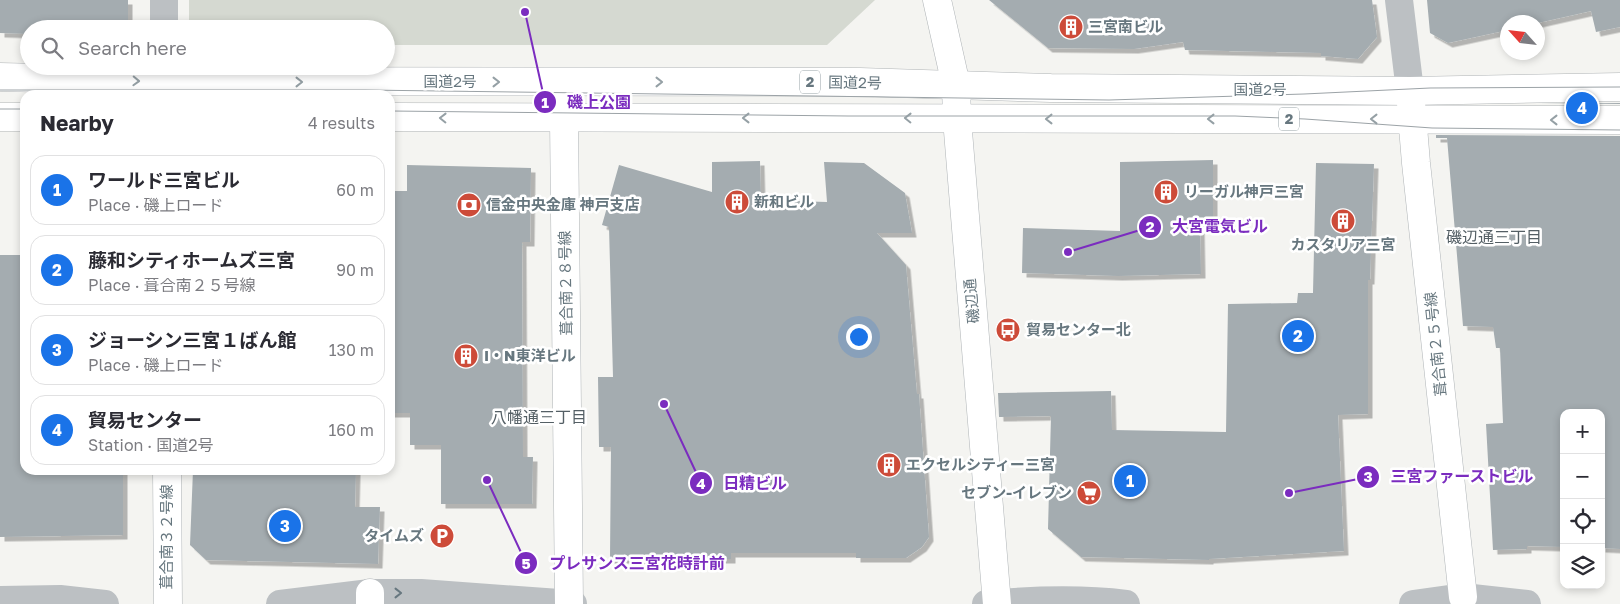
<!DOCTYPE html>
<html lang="en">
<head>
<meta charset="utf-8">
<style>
	body { margin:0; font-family:"Golos Text","Noto Sans JP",sans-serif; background:#f7f7f7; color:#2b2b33 }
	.controls { position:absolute; right:15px; bottom:15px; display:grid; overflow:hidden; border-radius:10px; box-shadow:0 2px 8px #0003 }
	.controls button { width:45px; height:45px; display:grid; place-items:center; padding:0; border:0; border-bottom:1px solid #e1e1e2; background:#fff; color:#2b2b33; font:25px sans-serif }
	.compass { position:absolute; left:1500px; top:15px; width:45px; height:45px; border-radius:50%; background:#fff; box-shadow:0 2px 8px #0003; rotate:297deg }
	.you { position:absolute; left:858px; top:336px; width:18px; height:18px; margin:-12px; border:4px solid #fff; border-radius:50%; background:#1a73e8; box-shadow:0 0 0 8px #1a73e833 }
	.badge { display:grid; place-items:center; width:32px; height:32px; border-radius:50%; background:#1a73e8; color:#fff; font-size:16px; font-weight:700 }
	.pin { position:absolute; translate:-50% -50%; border:2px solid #fff; box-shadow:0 1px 5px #0006 }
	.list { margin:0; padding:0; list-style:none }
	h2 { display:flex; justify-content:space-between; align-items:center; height:65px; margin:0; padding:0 20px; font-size:21px }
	h2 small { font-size:16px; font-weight:400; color:#7c7c81 }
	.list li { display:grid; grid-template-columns:32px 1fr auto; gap:15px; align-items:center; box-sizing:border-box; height:70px; margin:0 10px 10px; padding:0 10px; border:1px solid #e1e1e2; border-radius:15px }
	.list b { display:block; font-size:19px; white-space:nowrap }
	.list p { margin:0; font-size:16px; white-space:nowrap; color:#7c7c81 }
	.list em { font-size:16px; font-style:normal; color:#7c7c81 }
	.icon { flex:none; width:28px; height:28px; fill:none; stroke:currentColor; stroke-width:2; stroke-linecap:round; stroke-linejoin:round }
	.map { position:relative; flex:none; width:1620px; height:604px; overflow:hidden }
	.search { position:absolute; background:#fff; box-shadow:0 2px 8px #0003; left:20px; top:20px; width:375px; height:55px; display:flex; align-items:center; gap:12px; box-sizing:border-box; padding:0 18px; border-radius:28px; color:#7c7c81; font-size:19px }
	.panel { position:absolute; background:#fff; box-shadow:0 2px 8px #0003; left:20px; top:90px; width:375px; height:385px; border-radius:15px }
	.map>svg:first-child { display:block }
</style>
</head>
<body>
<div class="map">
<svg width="1620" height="604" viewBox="0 0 1620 604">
	<defs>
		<filter id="shadow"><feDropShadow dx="4.5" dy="4.5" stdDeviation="0" flood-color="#0004"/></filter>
	</defs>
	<rect width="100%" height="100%" fill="#f4f4f1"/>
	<path fill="#d5d9d1" d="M189 0H875L827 45H386V29H194L189 25Z"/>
	<path fill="#a4acb0" filter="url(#shadow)" d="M0 0H128V29H29V34L0 33Z
		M989 0H1372L1377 37 1358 59 1321 56V53L1185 50 1183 42 1134 49 1048 48Z
		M1427 0H1620V27L1596 32 1591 11 1538 23 1508 22V30L1448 43 1430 33Z
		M1620 103V104H1539Z
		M1436 135 1620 136V549L1601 548V413H1564V547L1527 546V549L1493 550 1486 424 1503 423 1500 348H1496L1493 327 1463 326 1447 138H1436Z
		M1213 160V221H1200L1201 274 1118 276 1022 273 1023 228 1120 231V162Z
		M760 161 761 200 827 202 824 162 864 163 905 193 912 233H877L906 265 917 394H919L929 537 922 547 906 558H856V553H731V559H610L611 447H599L598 377H613L609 227 602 225 619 165 712 192V162Z
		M1316 163 1374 164 1370 280H1368V414L1338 415 1344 551 1209 559V560L1081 557 1048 529 1051 416 999 417 998 393 1111 391 1112 430 1226 432 1228 304 1297 303 1298 293H1313Z
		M407 165 531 168 530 242H522L523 457H533L532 504H441V445H410V413H390V191H407Z
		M0 255H25V470H123V535L0 537Z
		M193 470H356L355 507H380L378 564 206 560 190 545Z"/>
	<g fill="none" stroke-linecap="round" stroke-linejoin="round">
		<defs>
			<path id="secondary" d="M937 0 956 85 957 119 997 604
				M561 83 564 119 569 603
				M1410 91 1416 163 1463 597
				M167 470 168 604
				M370 593V604"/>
			<path id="highway" d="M0 77 165 81 860 82 1051 88 1410 91 1620 87
				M0 117H25
				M390 117 1620 120"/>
		</defs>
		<use href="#secondary" stroke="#afb4b7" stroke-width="29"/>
		<use href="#highway" stroke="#b0b4b6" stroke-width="29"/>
		<path stroke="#bcc0c3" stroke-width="28" d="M164 0V29
			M1399 0 1410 91
			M0 600 60 599 105 604
			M280 604 370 593H421L573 604
			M986 604C1032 600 1080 598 1126 604
			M1413 604 1463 597 1527 604"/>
		<use href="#secondary" stroke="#fff" stroke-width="28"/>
		<use href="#highway" stroke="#fff" stroke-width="28"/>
		<path stroke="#9ca3a7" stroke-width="1" d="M0 90H365L1109 100 1304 94 1430 88 1620 87
			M0 109H25
			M390 111 848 116H1235L1305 119 1432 128 1620 130"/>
	</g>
	<defs><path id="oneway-chevron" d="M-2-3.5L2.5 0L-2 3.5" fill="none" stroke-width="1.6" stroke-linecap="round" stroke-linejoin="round" transform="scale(1.25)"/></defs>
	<g stroke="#95a0a5">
		<use href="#oneway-chevron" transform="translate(136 81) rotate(2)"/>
		<use href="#oneway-chevron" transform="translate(299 82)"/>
		<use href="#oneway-chevron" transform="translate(496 82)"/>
		<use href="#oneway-chevron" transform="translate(659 82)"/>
		<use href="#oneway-chevron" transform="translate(443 118) rotate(-179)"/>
		<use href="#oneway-chevron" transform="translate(746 118) rotate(180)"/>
		<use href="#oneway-chevron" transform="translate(908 118) rotate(-179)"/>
		<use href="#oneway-chevron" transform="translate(1049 119) rotate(-180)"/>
		<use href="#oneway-chevron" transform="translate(1211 119) rotate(-180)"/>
		<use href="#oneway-chevron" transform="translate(1374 119) rotate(-180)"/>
		<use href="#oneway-chevron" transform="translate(1554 120) rotate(-180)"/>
	</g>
	<use stroke="#67777f" href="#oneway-chevron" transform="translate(398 593)"/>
	<defs>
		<symbol id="building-disc" viewBox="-11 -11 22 22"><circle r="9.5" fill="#cd4b39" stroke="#fff"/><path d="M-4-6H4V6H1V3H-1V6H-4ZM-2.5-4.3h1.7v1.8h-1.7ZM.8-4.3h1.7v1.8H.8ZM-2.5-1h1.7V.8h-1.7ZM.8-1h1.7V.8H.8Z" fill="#fff"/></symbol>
		<symbol id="bank-disc" viewBox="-11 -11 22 22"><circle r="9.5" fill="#cd4b39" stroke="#fff"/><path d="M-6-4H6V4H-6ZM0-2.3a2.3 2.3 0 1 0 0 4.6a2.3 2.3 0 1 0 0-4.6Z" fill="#fff"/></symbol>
		<symbol id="bus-disc" viewBox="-11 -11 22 22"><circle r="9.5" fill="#cd4b39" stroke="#fff"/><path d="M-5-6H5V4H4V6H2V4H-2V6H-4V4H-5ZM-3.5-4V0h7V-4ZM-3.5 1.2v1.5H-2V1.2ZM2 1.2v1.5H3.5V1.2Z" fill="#fff"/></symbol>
		<symbol id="supermarket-disc" viewBox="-11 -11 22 22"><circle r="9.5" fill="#cd4b39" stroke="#fff"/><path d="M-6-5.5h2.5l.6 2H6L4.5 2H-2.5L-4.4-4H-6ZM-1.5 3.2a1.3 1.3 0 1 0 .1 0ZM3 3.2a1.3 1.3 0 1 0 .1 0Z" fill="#fff"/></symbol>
		<symbol id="parking-disc" viewBox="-11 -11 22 22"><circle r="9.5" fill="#cd4b39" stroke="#fff"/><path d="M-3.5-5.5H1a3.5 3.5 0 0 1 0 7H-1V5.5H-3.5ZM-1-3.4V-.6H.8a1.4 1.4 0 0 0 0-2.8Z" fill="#fff"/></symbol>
	</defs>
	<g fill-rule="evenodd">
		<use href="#building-disc" x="1057" y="13" width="28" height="28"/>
		<use href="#building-disc" x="1152" y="178" width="28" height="28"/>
		<use href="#building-disc" x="723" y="188" width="28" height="28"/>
		<use href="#bank-disc" x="455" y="191" width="28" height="28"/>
		<use href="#building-disc" x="1329" y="207" width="28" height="28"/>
		<use href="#bus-disc" x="994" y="316" width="28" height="28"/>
		<use href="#building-disc" x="452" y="342" width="28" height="28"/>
		<use href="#building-disc" x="875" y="451" width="28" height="28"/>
		<use href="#supermarket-disc" x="1075" y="479" width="28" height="28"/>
		<use href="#parking-disc" x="428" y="522" width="28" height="28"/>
	</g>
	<g text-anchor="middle" stroke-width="5" stroke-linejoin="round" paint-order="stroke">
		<g fill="#fff" stroke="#95a0a5" stroke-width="1">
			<rect x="800" y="70.5" width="20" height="23" rx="4"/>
			<rect x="1279" y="107.5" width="20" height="23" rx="4"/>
		</g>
		<g font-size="14" font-weight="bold" fill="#67777f">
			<text x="810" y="87">2</text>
			<text x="1289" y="124">2</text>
		</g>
		<g font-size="15" font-weight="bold" fill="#67777f" stroke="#fff" text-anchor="start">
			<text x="1088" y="32">三宮南ビル</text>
			<text x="1184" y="197">リーガル神戸三宮</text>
			<text x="754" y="207">新和ビル</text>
			<text x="486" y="210">信金中央金庫 神戸支店</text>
			<text x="1343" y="250" text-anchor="middle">カスタリア三宮</text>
			<text x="1026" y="335">貿易センター北</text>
			<text x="484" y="361">I・N東洋ビル</text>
			<text x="906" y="470">エクセルシティー三宮</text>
			<text x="1072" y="498" text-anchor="end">セブン-イレブン</text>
			<text x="424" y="541" text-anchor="end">タイムズ</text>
		</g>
		<g font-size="15" fill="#67777f" stroke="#fff">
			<text x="450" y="87">国道2号</text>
			<text transform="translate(855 83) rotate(1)" y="5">国道2号</text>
			<text x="1260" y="95">国道2号</text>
			<text transform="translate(566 283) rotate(-91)" y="5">葺合南２８号線</text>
			<text transform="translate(972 301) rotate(-95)" y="5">磯辺通</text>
			<text transform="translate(1436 344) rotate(-96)" y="5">葺合南２５号線</text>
			<text transform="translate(167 537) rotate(-90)" y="5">葺合南３２号線</text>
		</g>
		<g font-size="16" fill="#545f65" stroke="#fff">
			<text x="1494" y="243">磯辺通三丁目</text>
			<text x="539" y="423">八幡通三丁目</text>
		</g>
	</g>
	<path fill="none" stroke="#7b2cbf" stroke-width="2" d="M525 12L545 102M1068 252L1150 227M1289 493L1368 477M664 404L701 483M487 480L526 563"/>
	<g fill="#7b2cbf" stroke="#fff" stroke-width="2">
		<circle cx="525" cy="12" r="5"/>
		<circle cx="1068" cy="252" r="5"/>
		<circle cx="1289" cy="493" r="5"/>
		<circle cx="664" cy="404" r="5"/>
		<circle cx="487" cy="480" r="5"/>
		<circle cx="545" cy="102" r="12"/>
		<circle cx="1150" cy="227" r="12"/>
		<circle cx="1368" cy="477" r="12"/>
		<circle cx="701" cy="483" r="12"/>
		<circle cx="526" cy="563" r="12"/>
	</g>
	<g font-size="15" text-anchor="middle" font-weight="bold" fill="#fff">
		<text x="545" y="108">1</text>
		<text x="1150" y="232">2</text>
		<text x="1368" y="482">3</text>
		<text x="701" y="489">4</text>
		<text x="526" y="569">5</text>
	</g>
	<g font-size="16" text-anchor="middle" font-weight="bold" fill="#7b2cbf" stroke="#fff" stroke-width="5" stroke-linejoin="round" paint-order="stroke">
		<text x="599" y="108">磯上公園</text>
		<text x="1220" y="232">大宮電気ビル</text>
		<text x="1462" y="482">三宮ファーストビル</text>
		<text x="755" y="489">日精ビル</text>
		<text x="637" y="569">プレサンス三宮花時計前</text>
	</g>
</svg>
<div class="controls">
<button>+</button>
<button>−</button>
<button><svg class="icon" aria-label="locate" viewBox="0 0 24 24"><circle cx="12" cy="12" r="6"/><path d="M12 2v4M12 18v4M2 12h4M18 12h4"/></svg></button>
<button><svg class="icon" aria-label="layers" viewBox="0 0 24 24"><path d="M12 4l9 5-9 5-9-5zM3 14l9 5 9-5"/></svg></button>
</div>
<svg class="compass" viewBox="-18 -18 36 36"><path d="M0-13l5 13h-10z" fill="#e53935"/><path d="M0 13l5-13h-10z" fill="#7c7c81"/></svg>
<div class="you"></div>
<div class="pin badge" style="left:1130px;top:481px">1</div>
<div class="pin badge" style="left:1298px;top:336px">2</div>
<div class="pin badge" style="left:285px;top:526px">3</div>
<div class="pin badge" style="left:1582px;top:108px">4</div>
<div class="search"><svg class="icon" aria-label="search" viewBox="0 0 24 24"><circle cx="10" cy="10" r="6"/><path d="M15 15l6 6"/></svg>Search here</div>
<section class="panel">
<h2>Nearby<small>4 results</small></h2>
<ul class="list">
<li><span class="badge">1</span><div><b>ワールド三宮ビル</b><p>Place · 磯上ロード</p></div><em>60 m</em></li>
<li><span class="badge">2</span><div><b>藤和シティホームズ三宮</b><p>Place · 葺合南２５号線</p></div><em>90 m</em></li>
<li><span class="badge">3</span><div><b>ジョーシン三宮１ばん館</b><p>Place · 磯上ロード</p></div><em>130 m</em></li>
<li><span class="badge">4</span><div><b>貿易センター</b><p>Station · 国道2号</p></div><em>160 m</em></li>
</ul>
</section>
</div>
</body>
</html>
